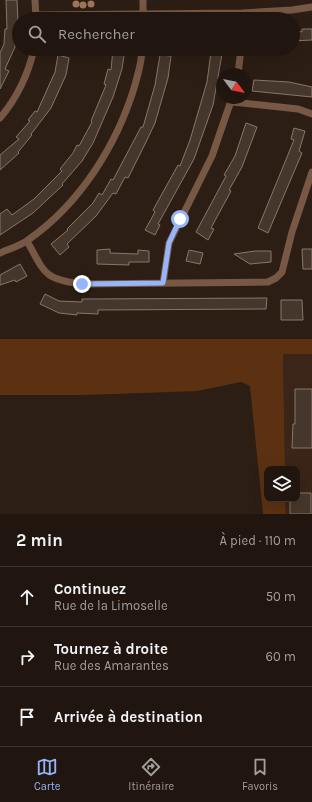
<!DOCTYPE html>
<html lang="fr">
<head>
<meta charset="utf-8">
<style>
	body { margin:0; font-family:Karla,sans-serif; background:#291f18; color:#f1f3f6 }
	.controls { position:absolute; right:12px; bottom:12px; display:grid; overflow:hidden; border-radius:8px; box-shadow:0 4px 16px #0002 }
	.controls button { width:36px; height:36px; display:grid; place-items:center; padding:0; border:0; border-bottom:1px solid #3e352f; background:#21160f; color:#f1f3f6; font:20px sans-serif }
	.compass { position:absolute; left:216px; top:68px; width:36px; height:36px; border-radius:50%; background:#21160f; box-shadow:0 4px 16px #0002; rotate:122deg }
	.stop { position:absolute; width:12px; height:12px; margin:-9px; border:3px solid #95b6fd; border-radius:50%; background:#fff }
	.stop.end { background:#95b6fd; border-color:#fff; box-shadow:0 1px 4px #0008 }
	.list { margin:0; padding:0; list-style:none }
	h2 { display:flex; justify-content:space-between; align-items:center; height:52px; margin:0; padding:0 16px; font-size:17px }
	h2 small { font-size:13px; font-weight:400; color:#a29f9e }
	.list li { display:grid; grid-template-columns:26px 1fr auto; gap:12px; align-items:center; box-sizing:border-box; height:60px; padding:0 16px; border-top:1px solid #3e352f }
	.list b { display:block; font-size:15px; white-space:nowrap }
	.list p { margin:0; font-size:13px; white-space:nowrap; color:#a29f9e }
	.list em { font-size:13px; font-style:normal; color:#a29f9e }
	.icon { flex:none; width:22px; height:22px; fill:none; stroke:currentColor; stroke-width:2; stroke-linecap:round; stroke-linejoin:round }
	.map { position:relative; flex:none; width:312px; height:514px; overflow:hidden }
	.search { position:absolute; background:#21160f; box-shadow:0 4px 16px #0002; left:12px; right:12px; top:12px; height:44px; display:flex; align-items:center; gap:10px; box-sizing:border-box; padding:0 14px; border-radius:22px; color:#a29f9e; font-size:15px }
	.sheet { height:232px; background:#21160f }
	nav { display:flex; justify-content:space-around; align-items:center; box-sizing:border-box; height:56px; border-top:1px solid #3e352f; background:#21160f; font-size:11px; color:#a29f9e }
	nav a { display:grid; justify-items:center; gap:2px }
	nav .on { color:#95b6fd }
	.map>svg:first-child { display:block }
</style>
</head>
<body>
<div class="map">
<svg width="312" height="514" viewBox="0 0 312 514">
	<rect width="100%" height="100%" fill="#2c1e14"/>
	<path fill="#3a2518" d="M283 354H312V514H286L285 499H297V469H285Z"/>
	<path fill="#5b3112" d="M0 339H312V354H283L285 469H267V499H285L286 514H263L250 386 241 382 197 391 85 395H0Z"/>
	<path fill="#46372c" stroke="#88766a" d="M6 0H17L18 22 15 47 5 69 9 71 0 89V53L4 44 5 29H7Z
		M302 29H312V40L293 41V30L302 32Z
		M113 49H125L122 69 113 97 93 143 82 161 62 184 63 185 33 213 0 235V214L7 209 12 215 34 199 62 171 60 169 73 153 77 145 79 146 92 122 91 121 106 85 104 84 108 69 111 70Z
		M211 52 222 54 213 105 194 159 158 224 160 225 155 235 145 230 155 212 153 210 178 165 180 166 190 140 207 82Z
		M58 55 69 58 66 75 51 108 31 134 32 135 18 152 19 153 0 170V155L19 139 16 137 30 121 28 120 35 111 37 112 55 72Z
		M160 55 171 56 168 78 155 123 146 142 128 178 125 177 116 194 113 193 96 216 67 244 69 247 60 255 51 244 68 230 67 229 93 203 99 193 102 195 111 179 113 180 141 127H143L155 85Z
		M254 80 289 82 312 87V97L252 91Z
		M246 123 257 127 242 167 229 190 231 191 211 228 214 229 208 240 196 232 226 176 224 175 235 156Z
		M294 128 305 131 299 151 302 153 268 233 258 228 294 140 291 139Z
		M110 249V253L138 254V250L149 251V262H129V265L97 264V250Z
		M302 249H312V269H303Z
		M189 250 203 253 200 264 186 261Z
		M255 251H271V262L250 264 234 254Z
		M20 264 27 276 16 282 15 280 0 285V275Z
		M45 294 59 301 82 302V299L267 298 266 309 98 310V314L77 313V315L59 313 40 304Z
		M281 300H302L303 320H281Z
		M295 389H312V448H292L293 424H295Z
		M297 493H311V514H290V499H297Z"/>
	<g fill="none" stroke-linecap="round" stroke-linejoin="round">
		<path stroke="#775844" stroke-width="7" d="M35 0 36 19
			M143 0V19
			M36 15 242 13 292 10 312 7
			M238 74 241 49
			M232 102 298 109 312 114
			M0 118C17 98 28 75 34 49
			M27 241C45 273 43 279 82 284L268 282 276 278 282 272 292 232 312 172
			M0 253C9 249 20 246 28 240 80 204 117 145 135 85 138 73 142 62 142 49
			M163 283 169 243 212 156 232 98"/>
	</g>
	<g fill="#9d765c">
		<circle cx="76" cy="4" r="3.5"/>
		<circle cx="91" cy="4" r="3.5"/>
		<circle cx="83" cy="5" r="3.5"/>
	</g>
	<g fill="none" stroke-linecap="round" stroke-linejoin="round">
		<path stroke="#95b6fd" stroke-width="5" d="M82 284 163 283 169 243 180 219"/>
	</g>
</svg>
<div class="controls">
<button><svg class="icon" aria-label="layers" viewBox="0 0 24 24"><path d="M12 4l9 5-9 5-9-5zM3 14l9 5 9-5"/></svg></button>
</div>
<svg class="compass" viewBox="-18 -18 36 36"><path d="M0-13l5 13h-10z" fill="#e53935"/><path d="M0 13l5-13h-10z" fill="#a29f9e"/></svg>
<div class="stop" style="left:180px;top:219px"></div>
<div class="stop end" style="left:82px;top:284px"></div>
<div class="search"><svg class="icon" aria-label="search" viewBox="0 0 24 24"><circle cx="10" cy="10" r="6"/><path d="M15 15l6 6"/></svg>Rechercher</div>
</div>
<section class="sheet">
<h2>2 min<small>À pied · 110 m</small></h2>
<ul class="list">
<li><svg class="icon" aria-label="ahead" viewBox="0 0 24 24"><path d="M12 20V5M6 11l6-6 6 6"/></svg><div><b>Continuez</b><p>Rue de la Limoselle</p></div><em>50 m</em></li>
<li><svg class="icon" aria-label="right" viewBox="0 0 24 24"><path d="M7 20v-9h11M14 6l5 5-5 5"/></svg><div><b>Tournez à droite</b><p>Rue des Amarantes</p></div><em>60 m</em></li>
<li><svg class="icon" aria-label="arrive" viewBox="0 0 24 24"><path d="M6 21V4h12l-3 4 3 4H6"/></svg><div><b>Arrivée à destination</b></div></li>
</ul>
</section>
<nav>
<a class="on"><svg class="icon" aria-label="map" viewBox="0 0 24 24"><path d="M3 6l6-2 6 2 6-2v14l-6 2-6-2-6 2zM9 4v14M15 6v14"/></svg>Carte</a>
<a><svg class="icon" aria-label="directions" viewBox="0 0 24 24"><path d="M12 3l9 9-9 9-9-9zM9 14v-3h6M13 9l2 2-2 2"/></svg>Itinéraire</a>
<a><svg class="icon" aria-label="saved" viewBox="0 0 24 24"><path d="M7 4h10v16l-5-4-5 4z"/></svg>Favoris</a>
</nav>
</body>
</html>
